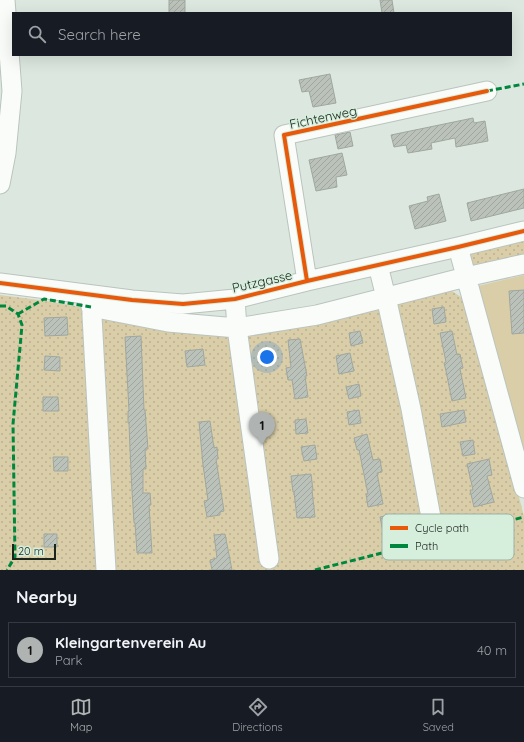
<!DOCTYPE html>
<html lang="en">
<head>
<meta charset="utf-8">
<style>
	body { margin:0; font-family:Quicksand,sans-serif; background:#242831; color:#f1f3f6 }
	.scale { position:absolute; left:12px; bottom:10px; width:44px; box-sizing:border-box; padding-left:4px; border:2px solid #1b231d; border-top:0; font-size:11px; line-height:14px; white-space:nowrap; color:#1b231d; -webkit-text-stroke:3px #d6eedc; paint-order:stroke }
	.you { position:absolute; left:267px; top:357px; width:14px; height:14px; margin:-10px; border:3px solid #fff; border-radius:50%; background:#1a73e8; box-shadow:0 0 0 6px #1a73e833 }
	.badge { display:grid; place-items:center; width:26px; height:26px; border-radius:50%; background:#afb4b3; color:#111; font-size:13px; font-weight:700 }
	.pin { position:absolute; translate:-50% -33px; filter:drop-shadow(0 1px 2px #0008) }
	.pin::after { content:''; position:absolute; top:21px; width:14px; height:12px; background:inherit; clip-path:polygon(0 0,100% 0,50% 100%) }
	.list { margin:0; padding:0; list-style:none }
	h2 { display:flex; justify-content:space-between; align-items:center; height:52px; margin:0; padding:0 16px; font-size:17px }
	h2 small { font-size:13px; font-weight:400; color:#9ea1a6 }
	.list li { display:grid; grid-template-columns:26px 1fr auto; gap:12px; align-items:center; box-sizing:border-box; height:56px; margin:0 8px 8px; padding:0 8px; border:1px solid #363941; border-radius:0px }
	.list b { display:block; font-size:15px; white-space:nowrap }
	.list p { margin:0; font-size:13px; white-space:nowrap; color:#9ea1a6 }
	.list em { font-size:13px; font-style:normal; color:#9ea1a6 }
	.icon { flex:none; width:22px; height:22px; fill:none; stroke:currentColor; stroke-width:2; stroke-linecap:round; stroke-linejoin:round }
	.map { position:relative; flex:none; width:524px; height:570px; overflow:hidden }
	.search { position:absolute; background:#171b24; box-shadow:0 4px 16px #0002; left:12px; right:12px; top:12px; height:44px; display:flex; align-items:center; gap:10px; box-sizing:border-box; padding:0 14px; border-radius:0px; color:#9ea1a6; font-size:15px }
	.sheet { height:116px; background:#171b24 }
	nav { display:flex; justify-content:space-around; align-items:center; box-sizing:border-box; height:56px; border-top:1px solid #363941; background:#171b24; font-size:11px; color:#9ea1a6 }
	nav a { display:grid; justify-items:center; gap:2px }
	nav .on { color:#afb4b3 }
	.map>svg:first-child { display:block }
</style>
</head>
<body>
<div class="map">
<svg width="524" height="570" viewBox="0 0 524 570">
	<defs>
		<pattern id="grass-dots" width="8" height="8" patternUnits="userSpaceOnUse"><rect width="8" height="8" fill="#dacea9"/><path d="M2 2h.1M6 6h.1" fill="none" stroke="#bab191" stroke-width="1.8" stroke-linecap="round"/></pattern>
		<pattern id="building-hatch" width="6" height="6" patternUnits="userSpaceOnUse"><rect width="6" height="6" fill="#bbc2b9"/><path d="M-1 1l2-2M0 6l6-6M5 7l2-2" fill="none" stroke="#a0a69f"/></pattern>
	</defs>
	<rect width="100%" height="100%" fill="#dce8df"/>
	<path fill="url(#grass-dots)" d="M524 237V257L472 269 468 251Z
		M452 291 467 301 524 516V570H0V295L47 301 234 335 316 323Z"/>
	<path fill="#dacea9" d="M524 275V464L478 286Z"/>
	<path fill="url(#building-hatch)" stroke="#a0a79e" d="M169 0H185V13H169Z
		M380 0H392L394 13H382Z
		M330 74 336 103 313 107 309 91 302 92 299 80Z
		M473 118 474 123 485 121 488 141 456 147 455 138 431 143 432 149 408 153 406 145 394 147 391 135Z
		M350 132 353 146 338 149 335 135Z
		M342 153 347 175 336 177 337 187 316 191 309 160Z
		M524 189V208L471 221 467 203Z
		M439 194 446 221 415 229 409 206 428 201 427 197Z
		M524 290V333L512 334 509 291Z
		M444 307 446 322 434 324 432 309Z
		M67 317 68 335 45 336 44 318Z
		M360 331 363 343 351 346 349 333Z
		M452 331 457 355 460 354 463 368 460 369 466 398 452 401 446 371 444 363 446 362 440 333Z
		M141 336 144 410H145L148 449H145L146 469H143V493H150L151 505H149L152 553H137L135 523H134L132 491 130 449 129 423H128V411H129L125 337Z
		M300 339 307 376H305L308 397 295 399 292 380H288L286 368 291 367 288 340Z
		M203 349 205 365 187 367 185 351Z
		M350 353 354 371 339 374 336 356Z
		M45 356 60 357V371L44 370Z
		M359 384 361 396 349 399 346 387Z
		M43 397H58L59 411H43Z
		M359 410 361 423 349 425 347 412Z
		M464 410 466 422 442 427 440 414Z
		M306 419 308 433 296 434 295 420Z
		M210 421 214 448 217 447 218 459H216L224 511 220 512V515L207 517 204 501 208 500 203 465 199 422Z
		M367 434 373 460 380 459 382 472 377 473 383 504 368 507 366 494H368L359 450H357L354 438Z
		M473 440 475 454 463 456 460 442Z
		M315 445 317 459 304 461 301 447Z
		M53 457H68V471H54Z
		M489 459 492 475 487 476 494 502 474 507 470 490H473L467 464Z
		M311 474 313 490H312L315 517 297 518 294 492H293L291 476Z
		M396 514 399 528 383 532 380 517Z
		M44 534H57V547H44Z
		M225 534 232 570H212L210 560 217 558 214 535Z"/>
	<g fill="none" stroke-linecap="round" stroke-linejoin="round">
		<defs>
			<path id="minor" d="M0 184 6 153 12 91 5 0
				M458 247 524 488
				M378 265 388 306 411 409 432 523
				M307 281 284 135 487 91
				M0 283 132 300 183 304 235 299 307 281 458 247 524 231
				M92 296V316L106 570
				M235 299 237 328 269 559
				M91 307 168 322 237 328 317 315 466 277 524 264"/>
		</defs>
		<use href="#minor" stroke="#bac4bd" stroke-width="21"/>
		<use href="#minor" stroke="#fafcfa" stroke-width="19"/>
		<path stroke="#00873e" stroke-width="3" stroke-dasharray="6 3" stroke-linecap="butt" d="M487 91 524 84
			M0 306H6L18 314 22 325 13 424 15 557 7 570
			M18 314 44 299 91 307
			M315 570 524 517"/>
		<defs>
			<path id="cycleway" d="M307 281 284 135 487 91
				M0 283 132 300 183 304 235 299 307 281 458 247 524 231"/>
		</defs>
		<use href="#cycleway" stroke="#d6eedc" stroke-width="6"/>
		<use href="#cycleway" stroke="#e8590c" stroke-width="4"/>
	</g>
	<g text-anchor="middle" stroke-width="3" stroke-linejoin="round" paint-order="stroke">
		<g font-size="13" fill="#1b231d" stroke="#d6eedc">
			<text transform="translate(323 117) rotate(-12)" y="5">Fichtenweg</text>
			<text transform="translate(262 281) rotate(-13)" y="5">Putzgasse</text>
		</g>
	</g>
	<rect x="382" y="514" width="132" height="46" rx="6" fill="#d6eedc" stroke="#9eb1a3" stroke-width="1"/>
	<rect x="390" y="526" width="18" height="4" fill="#e8590c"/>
	<rect x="390" y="544" width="18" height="4" fill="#00873e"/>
	<g font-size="11" fill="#1b231d">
		<text x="415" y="532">Cycle path</text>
		<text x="415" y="550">Path</text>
	</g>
</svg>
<div class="scale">20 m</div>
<div class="you"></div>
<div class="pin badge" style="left:262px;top:445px">1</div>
<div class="search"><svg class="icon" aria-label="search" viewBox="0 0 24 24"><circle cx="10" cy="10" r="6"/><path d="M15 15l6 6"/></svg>Search here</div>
</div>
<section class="sheet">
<h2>Nearby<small></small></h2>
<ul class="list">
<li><span class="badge">1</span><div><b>Kleingartenverein Au</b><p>Park</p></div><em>40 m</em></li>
</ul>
</section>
<nav>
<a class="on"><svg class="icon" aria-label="map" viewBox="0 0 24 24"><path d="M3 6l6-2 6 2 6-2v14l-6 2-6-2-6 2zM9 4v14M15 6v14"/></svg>Map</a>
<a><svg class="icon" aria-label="directions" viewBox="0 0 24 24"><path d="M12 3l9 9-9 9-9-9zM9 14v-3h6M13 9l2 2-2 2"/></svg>Directions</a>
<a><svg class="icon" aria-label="saved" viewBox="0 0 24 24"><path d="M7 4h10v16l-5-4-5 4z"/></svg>Saved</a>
</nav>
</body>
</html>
